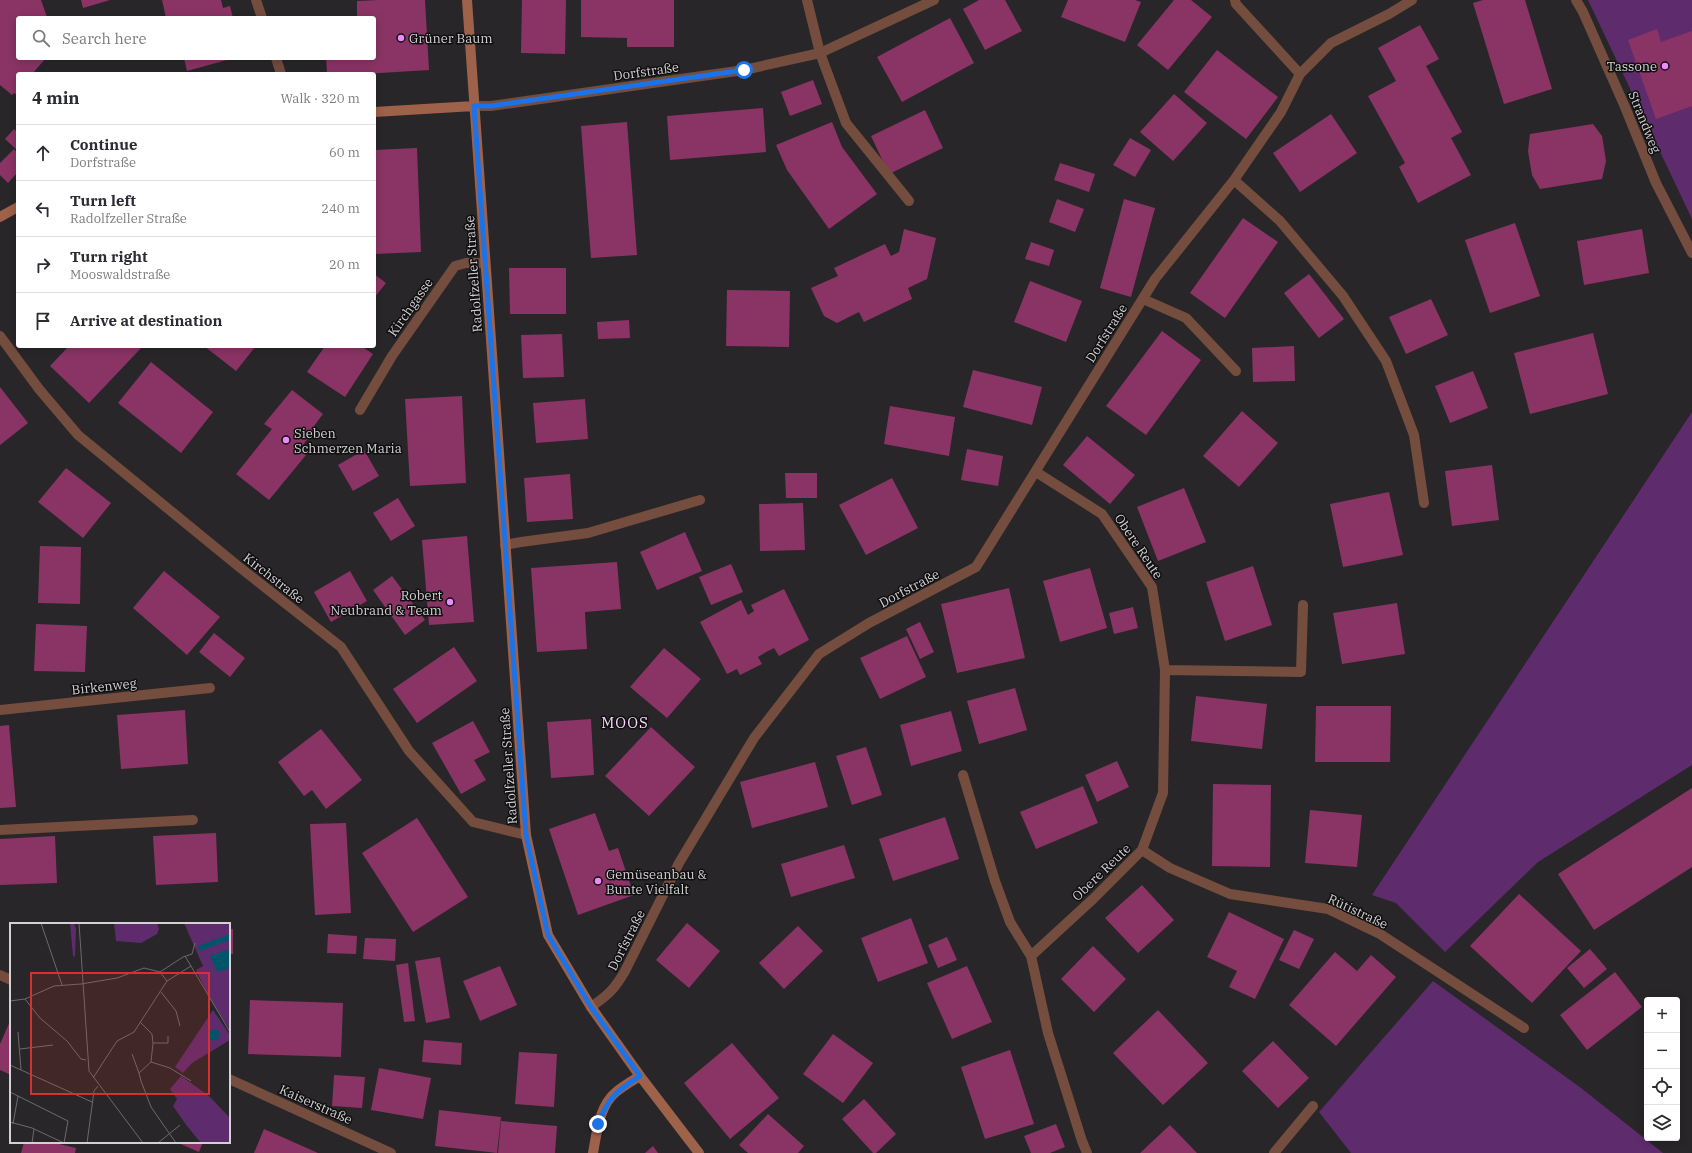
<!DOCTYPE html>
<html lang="en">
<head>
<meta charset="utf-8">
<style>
	body { margin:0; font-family:"IBM Plex Serif",serif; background:#f2f2f3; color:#2b2b33 }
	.controls { position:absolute; right:12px; bottom:12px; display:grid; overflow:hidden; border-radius:4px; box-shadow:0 2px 10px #0003 }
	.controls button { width:36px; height:36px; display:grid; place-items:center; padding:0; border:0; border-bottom:1px solid #e1e1e2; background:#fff; color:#2b2b33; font:20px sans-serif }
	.stop { position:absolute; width:12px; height:12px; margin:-9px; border:3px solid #1a73e8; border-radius:50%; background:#fff }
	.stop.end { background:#1a73e8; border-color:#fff; box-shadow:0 1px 4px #0008 }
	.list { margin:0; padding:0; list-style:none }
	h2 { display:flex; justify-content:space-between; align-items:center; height:52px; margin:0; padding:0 16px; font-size:17px }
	h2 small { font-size:13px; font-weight:400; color:#7c7c81 }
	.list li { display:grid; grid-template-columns:26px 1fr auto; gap:12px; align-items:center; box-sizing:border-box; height:56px; padding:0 16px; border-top:1px solid #e1e1e2 }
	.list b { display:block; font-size:15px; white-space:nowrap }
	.list p { margin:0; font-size:13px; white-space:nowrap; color:#7c7c81 }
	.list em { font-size:13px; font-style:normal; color:#7c7c81 }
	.icon { flex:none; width:22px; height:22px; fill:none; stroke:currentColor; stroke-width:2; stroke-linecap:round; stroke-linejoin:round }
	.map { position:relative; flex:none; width:1692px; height:1153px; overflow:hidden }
	.search { position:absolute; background:#fff; box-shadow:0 2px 10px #0003; left:16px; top:16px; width:360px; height:44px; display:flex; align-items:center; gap:10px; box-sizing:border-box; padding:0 14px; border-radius:4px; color:#7c7c81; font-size:15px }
	.panel { position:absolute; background:#fff; box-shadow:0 2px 10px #0003; left:16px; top:72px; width:360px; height:276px; border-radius:4px }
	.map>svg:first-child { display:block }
</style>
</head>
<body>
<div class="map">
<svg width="1692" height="1153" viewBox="0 0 1692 1153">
	<rect width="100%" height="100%" fill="#282628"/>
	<path fill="#5e2c6d" d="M1588 0H1692V219Z
		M1692 412V765L1538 862 1445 952 1396 903 1372 895Z
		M1433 981 1581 1088 1663 1153H1351L1319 1112Z"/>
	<path fill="#8a3465" d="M0 0H41L47 17 18 18V58H46L32 74H18V96L14 93 12 95 0 85Z
		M81 0H110L83 8Z
		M162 0H221L223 8 230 6 233 18H166Z
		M379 0H425L429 70 364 74H327L326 58H374V18H357V1Z
		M522 0H566L565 54 521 53Z
		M581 0H674V47H627V38L581 37Z
		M979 0H1005L1022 31 985 50 963 9Z
		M1068 0H1135L1141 2 1125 42 1061 17Z
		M1174 0H1191L1212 17 1168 70 1137 45Z
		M1483 0H1525L1552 89 1504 104 1473 3Z
		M950 18 974 63 902 102 877 57Z
		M1420 25 1439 59 1426 66 1462 132 1451 138 1471 175 1418 203 1399 167 1405 163 1368 96 1396 81 1378 48Z
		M1657 29 1661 42 1692 31V106L1656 119 1628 40Z
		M1217 50 1278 97 1246 139 1184 92Z
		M184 58H234L187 71Z
		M813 80 822 104 790 116 781 92Z
		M1174 94 1207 123 1173 161 1140 132Z
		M763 108 766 152 670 160 667 116Z
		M925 110 943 148 889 174 871 136Z
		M1331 114 1357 153 1300 192 1273 153Z
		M627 122 637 255 591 258 581 126Z
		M832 122 842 147 877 194 829 229 787 170 776 145Z
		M1593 124 1602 136 1606 161 1602 179 1540 189 1532 175 1528 151 1530 134Z
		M14 129 18 133V151L5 139Z
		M1130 138 1151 150 1135 177 1113 165Z
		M417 148 421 252 374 254V150Z
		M14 149 18 154V172L8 183 0 175V163Z
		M1060 163 1095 174 1089 192 1054 180Z
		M1057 199 1084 209 1075 232 1049 222Z
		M1124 199 1155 208 1131 297 1100 288Z
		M1243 218 1278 242 1225 318 1190 293Z
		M1515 223 1540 296 1490 313 1465 240Z
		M904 229 936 238 927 279 908 288 912 299 864 322 859 312 837 323 824 316 811 288 838 276 834 268 885 244 891 256 899 252Z
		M1642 229 1649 273 1584 285 1577 241Z
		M1031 242 1054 250 1049 266 1025 259Z
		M509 268H566V314H510Z
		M374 274 386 283 374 298Z
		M1309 274 1344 319 1319 338 1284 293Z
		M1030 281 1082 301 1066 342 1014 322Z
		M727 290 790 291 789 347 726 346Z
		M1431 299 1448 335 1406 354 1389 317Z
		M629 320 630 338 598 339 597 322Z
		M1162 331 1201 360 1146 435 1106 406Z
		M1593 333 1608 394 1530 414 1514 353Z
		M562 334 564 377 523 378 521 335Z
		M69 346H143L89 403 50 366Z
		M204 346H256L236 371Z
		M325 346H361L373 354 345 397 307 372Z
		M1294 346 1295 381 1253 382 1252 348Z
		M151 362 213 412 181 453 118 403Z
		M973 370 1042 387 1032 425 963 407Z
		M1473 371 1488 408 1450 423 1435 386Z
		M0 387 28 423 0 445Z
		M292 390 323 414 314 426 316 428 299 450 306 455 269 500 236 474 272 429 264 424Z
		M462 396 466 483 410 486 405 399Z
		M585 399 588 439 536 443 533 403Z
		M890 406 955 417 949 456 884 444Z
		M1242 411 1278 443 1239 487 1203 456Z
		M1087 436 1135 475 1110 504 1063 465Z
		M967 449 1003 456 998 486 961 480Z
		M364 450 379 476 353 491 338 465Z
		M1492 465 1499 520 1452 526 1445 471Z
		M66 468 111 503 83 538 38 502Z
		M785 473H817V498H786Z
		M570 474 573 519 527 522 524 478Z
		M892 478 918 528 866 555 839 505Z
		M1184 488 1206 542 1158 561 1137 507Z
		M1389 492 1403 555 1343 567 1330 504Z
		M398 498 415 526 391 541 373 513Z
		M803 503 805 550 760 551 759 504Z
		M685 532 702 571 657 590 640 552Z
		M467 536 474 622 429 625 422 540Z
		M40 546 81 547 80 604 38 603Z
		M617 562 621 609 585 612 587 649 537 652 531 568Z
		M731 564 743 592 711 605 699 577Z
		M1253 566 1272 625 1225 641 1206 582Z
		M1090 568 1107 628 1060 642 1043 581Z
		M164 571 220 617 187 655 133 608Z
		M350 571 367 601 331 622 314 592Z
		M392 576 425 620 405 635 373 590Z
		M1009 588 1025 658 957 673 941 604Z
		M784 589 809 640 779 656 774 648 766 652 758 657 762 664 740 675 737 669 727 674 700 622 741 600 748 615 754 611 751 605Z
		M1397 603 1405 654 1342 664 1333 613Z
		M1133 607 1138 628 1114 634 1109 613Z
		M920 622 934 652 920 659 906 629Z
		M36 624 87 626 85 672 34 671Z
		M214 633 245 658 230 677 199 652Z
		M907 636 926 677 880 699 860 658Z
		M454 647 477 681 417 723 393 689Z
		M664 648 701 679 667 718 630 687Z
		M1015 688 1027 730 979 744 967 701Z
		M1196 696 1267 704 1262 749 1191 741Z
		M1316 706H1391L1390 762H1315Z
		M185 710 188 764 121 769 117 715Z
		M951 711 962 751 911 766 900 725Z
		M591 719 594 775 551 778 547 722Z
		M473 721 490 752 474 760 486 780 461 794 432 743Z
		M9 725 16 807 0 808V726Z
		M651 727 695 767 649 816 605 776Z
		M321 729 362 780 326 809 312 790 304 796 278 762Z
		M866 747 882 795 852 805 836 756Z
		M1117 761 1129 787 1097 802 1085 775Z
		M815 762 828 807 752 828 740 782Z
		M1213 784 1271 785 1270 867 1212 866Z
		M1083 786 1098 823 1036 849 1020 812Z
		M1692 788V867L1594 930 1558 874Z
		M1310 810 1362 815 1357 867 1305 863Z
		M595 813 609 851 618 848 634 895 578 915 549 829Z
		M945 817 959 859 893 881 879 839Z
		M417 818 468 897 413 932 362 853Z
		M346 823 351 913 315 915 310 824Z
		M216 833 218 882 156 885 153 836Z
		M55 836 57 883 0 885V839Z
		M844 845 855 878 791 897 781 864Z
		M1142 885 1174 920 1138 953 1105 918Z
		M1519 894 1581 951 1532 1003 1470 946Z
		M1229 912 1284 939 1255 999 1229 987 1237 971 1207 957Z
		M911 918 928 963 878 982 861 938Z
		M687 923 720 951 689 988 656 960Z
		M798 926 823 951 784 989 759 963Z
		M229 929H233V954H229Z
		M1294 930 1314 939 1299 969 1279 960Z
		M328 934 357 936 356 954 327 953Z
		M947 937 957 960 938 968 928 945Z
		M365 938 396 939 395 961 363 959Z
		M1093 946 1126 979 1094 1012 1061 979Z
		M1590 949 1607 969 1584 988 1567 968Z
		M1335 952 1357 971 1371 955 1396 977 1336 1046 1289 1005Z
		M440 957 450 1018 426 1023 415 961Z
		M408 963 415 1021 404 1022 396 965Z
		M500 966 517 1005 480 1021 463 981Z
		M967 966 992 1022 952 1039 927 983Z
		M1615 972 1642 1007 1587 1050 1560 1015Z
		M250 1000 343 1003 341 1057 248 1054Z
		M1158 1010 1208 1063 1163 1105 1113 1053Z
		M11 1019V1075L0 1070V1044Z
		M833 1034 873 1063 843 1103 803 1074Z
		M424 1040 462 1043 461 1065 422 1062Z
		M1273 1041 1309 1078 1278 1108 1242 1071Z
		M732 1043 779 1098 730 1139 684 1083Z
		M1010 1050 1034 1124 985 1139 961 1067Z
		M519 1052 557 1054 554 1107 515 1104Z
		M379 1068 431 1078 423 1119 371 1110Z
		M334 1075 365 1077 362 1108 332 1106Z
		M864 1099 896 1134 876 1153H873L842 1119Z
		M439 1110 501 1117 497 1153 435 1146Z
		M768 1114 804 1146 798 1153H748L739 1145Z
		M501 1121 557 1126 555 1153H498Z
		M1056 1124 1065 1147 1050 1153H1031L1024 1136Z
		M1170 1125 1197 1153H1140Z
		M264 1129 318 1153H254Z
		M24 1142H51L76 1148 75 1153H21Z
		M176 1142H203L199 1152Z
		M653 1146 658 1153H645Z"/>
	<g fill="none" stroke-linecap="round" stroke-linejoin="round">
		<path stroke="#744d3e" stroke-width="10" d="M807 0 820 53 846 123 909 201
			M1143 299 1186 318 1236 371
			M360 410 392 356 455 266 466 263H485
			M505 545 521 542 588 533 700 500
			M0 830 193 820
			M1274 1153 1313 1106"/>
		<path stroke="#744d3e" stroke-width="10" d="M256 0 262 18
			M1235 0 1236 4 1300 74
			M1576 0 1583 12 1625 107 1656 183 1692 253
			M276 58 281 74
			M474 106H491L744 70 820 53 934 0
			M1234 180 1280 221 1343 296 1386 361 1414 435 1424 503
			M0 336 39 389 78 435 238 566 341 647 409 751 473 822 526 835
			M1036 472 1102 514 1152 587 1165 670 1163 793 1142 850 1093 899 1031 956 1048 1033 1082 1141 1087 1153
			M1165 670 1301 672 1303 605
			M0 710 210 688
			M963 775 995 881 1010 922 1031 956
			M1142 850 1170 868 1230 894 1328 909 1380 934 1524 1028
			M0 975 11 980
			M591 1007C608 995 614 990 625 971L679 863 754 738 819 654 869 623 976 567 1155 279 1234 180 1281 112 1300 74 1331 43 1389 14 1412 0
			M229 1079 391 1153"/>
		<path stroke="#9e6149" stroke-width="10" d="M467 0 526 835 548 935 591 1007 640 1076 699 1153
			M374 112 474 106
			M0 217 18 207
			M593 1153C597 1132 599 1106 616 1092 623 1086 632 1081 640 1076"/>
	</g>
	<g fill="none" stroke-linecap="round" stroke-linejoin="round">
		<path stroke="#1a73e8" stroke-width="5" d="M598 1124C609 1096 616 1092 640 1076L591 1007 548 935 526 835 474 106H491L744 70"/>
	</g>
	<g fill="#ed8cf9" stroke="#100f10" stroke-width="1.5">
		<circle cx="401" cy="38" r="4"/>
		<circle cx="1665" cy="66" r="4"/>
		<circle cx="286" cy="440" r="4"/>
		<circle cx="450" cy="602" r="4"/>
		<circle cx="598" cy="881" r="4"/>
	</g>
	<g text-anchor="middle" stroke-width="3" stroke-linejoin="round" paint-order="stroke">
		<g font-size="13" fill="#d3d1d3" stroke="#100f10" text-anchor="start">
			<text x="409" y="43">Grüner Baum</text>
			<text x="1657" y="71" text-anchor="end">Tassone</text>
			<text x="294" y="438">Sieben<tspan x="294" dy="15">Schmerzen Maria</tspan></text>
			<text x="442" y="600" text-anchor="end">Robert<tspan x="442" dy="15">Neubrand &amp; Team</tspan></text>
			<text x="606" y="879">Gemüseanbau &amp;<tspan x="606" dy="15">Bunte Vielfalt</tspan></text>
		</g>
		<g font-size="13" fill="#d3d1d3" stroke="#100f10">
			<text transform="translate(646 71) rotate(-8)" y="5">Dorfstraße</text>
			<text transform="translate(1645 122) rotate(68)" y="5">Strandweg</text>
			<text transform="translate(473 274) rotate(-94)" y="5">Radolfzeller Straße</text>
			<text transform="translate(410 307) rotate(-55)" y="5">Kirchgasse</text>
			<text transform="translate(1106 333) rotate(-58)" y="5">Dorfstraße</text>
			<text transform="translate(1139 546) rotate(56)" y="5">Obere Reute</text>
			<text transform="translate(274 578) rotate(38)" y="5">Kirchstraße</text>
			<text transform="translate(909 588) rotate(-28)" y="5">Dorfstraße</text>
			<text transform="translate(104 686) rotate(-6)" y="5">Birkenweg</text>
			<text transform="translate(508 766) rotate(-94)" y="5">Radolfzeller Straße</text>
			<text transform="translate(1101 872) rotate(-44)" y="5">Obere Reute</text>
			<text transform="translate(1358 911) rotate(25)" y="5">Rütistraße</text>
			<text transform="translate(626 940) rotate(-63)" y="5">Dorfstraße</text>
			<text transform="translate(316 1104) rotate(24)" y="5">Kaiserstraße</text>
		</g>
		<g font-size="15" letter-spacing="1" fill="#f8d7fc" stroke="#100f10">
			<text x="625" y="728">MOOS</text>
		</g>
	</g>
	<g transform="translate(10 923)">
		<rect width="220" height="220" fill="#282628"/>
		<path d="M60 0H64L66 6 65 34 63 33ZM104 0H147L149 6 147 11 131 20 106 18ZM174 0H220V107L199 74 186 47 193 43ZM203 87 220 112V117L182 140 173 150 165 144ZM171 153 199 173 220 195V220H191L177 203 163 183 167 176 160 166Z" fill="#5e2c6d"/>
		<path d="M220 11V17L190 28 188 23ZM220 26V45L207 49 200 33ZM198.5 112a5.5 5.5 0 1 1 11 0a5.5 5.5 0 1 1-11 0Z" fill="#00556a"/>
		<path fill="none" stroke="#6c6a6c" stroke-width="1" d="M31 0 52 62M69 0 79 148 133 220M175 33 220 109M150 49 173 34 182 31 185 20M71 61 107 55 134 45 150 49 157 58M151 69 166 88 170 103M15 76 30 95 57 118 71 136 76 137M0 78 15 76 44 63 71 61M130 99 142 111 143 120 141 139 129 150 131 158 141 184 166 220M8 109 11 147M143 120H158V113M10 126 43 122M122 131 129 150M141 139 160 145 181 158M0 142 82 179M83 155 107 118 124 109 157 58 181 43M0 169 58 198 54 220M0 199 22 205 54 220M3 201 8 173M22 220 24 206M77 220 84 168 88 163M148 220 170 202"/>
		<path fill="#d63031" fill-opacity="0.15" stroke="#d63031" stroke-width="2" d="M21 50H199V171H21Z"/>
		<rect width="220" height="220" fill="none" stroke="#d3d1d3" stroke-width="2"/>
	</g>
</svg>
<div class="controls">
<button>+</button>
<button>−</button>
<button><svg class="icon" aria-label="locate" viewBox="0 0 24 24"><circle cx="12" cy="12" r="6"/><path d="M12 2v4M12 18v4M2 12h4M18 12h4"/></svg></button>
<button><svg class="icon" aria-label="layers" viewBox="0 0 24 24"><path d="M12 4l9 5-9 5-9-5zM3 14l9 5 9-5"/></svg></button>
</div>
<div class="stop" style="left:744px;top:70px"></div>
<div class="stop end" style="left:598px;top:1124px"></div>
<div class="search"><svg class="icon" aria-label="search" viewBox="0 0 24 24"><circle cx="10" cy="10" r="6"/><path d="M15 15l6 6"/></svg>Search here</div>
<section class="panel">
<h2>4 min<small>Walk · 320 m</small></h2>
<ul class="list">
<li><svg class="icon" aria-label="ahead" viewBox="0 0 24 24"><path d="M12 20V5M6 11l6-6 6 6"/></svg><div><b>Continue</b><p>Dorfstraße</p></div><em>60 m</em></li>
<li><svg class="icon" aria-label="left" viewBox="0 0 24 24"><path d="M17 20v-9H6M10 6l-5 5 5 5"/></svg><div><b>Turn left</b><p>Radolfzeller Straße</p></div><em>240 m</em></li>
<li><svg class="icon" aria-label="right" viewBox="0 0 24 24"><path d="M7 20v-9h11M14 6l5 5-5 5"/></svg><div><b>Turn right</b><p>Mooswaldstraße</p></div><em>20 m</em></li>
<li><svg class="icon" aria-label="arrive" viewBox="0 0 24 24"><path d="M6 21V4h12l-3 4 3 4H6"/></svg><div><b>Arrive at destination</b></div></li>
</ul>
</section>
</div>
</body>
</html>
